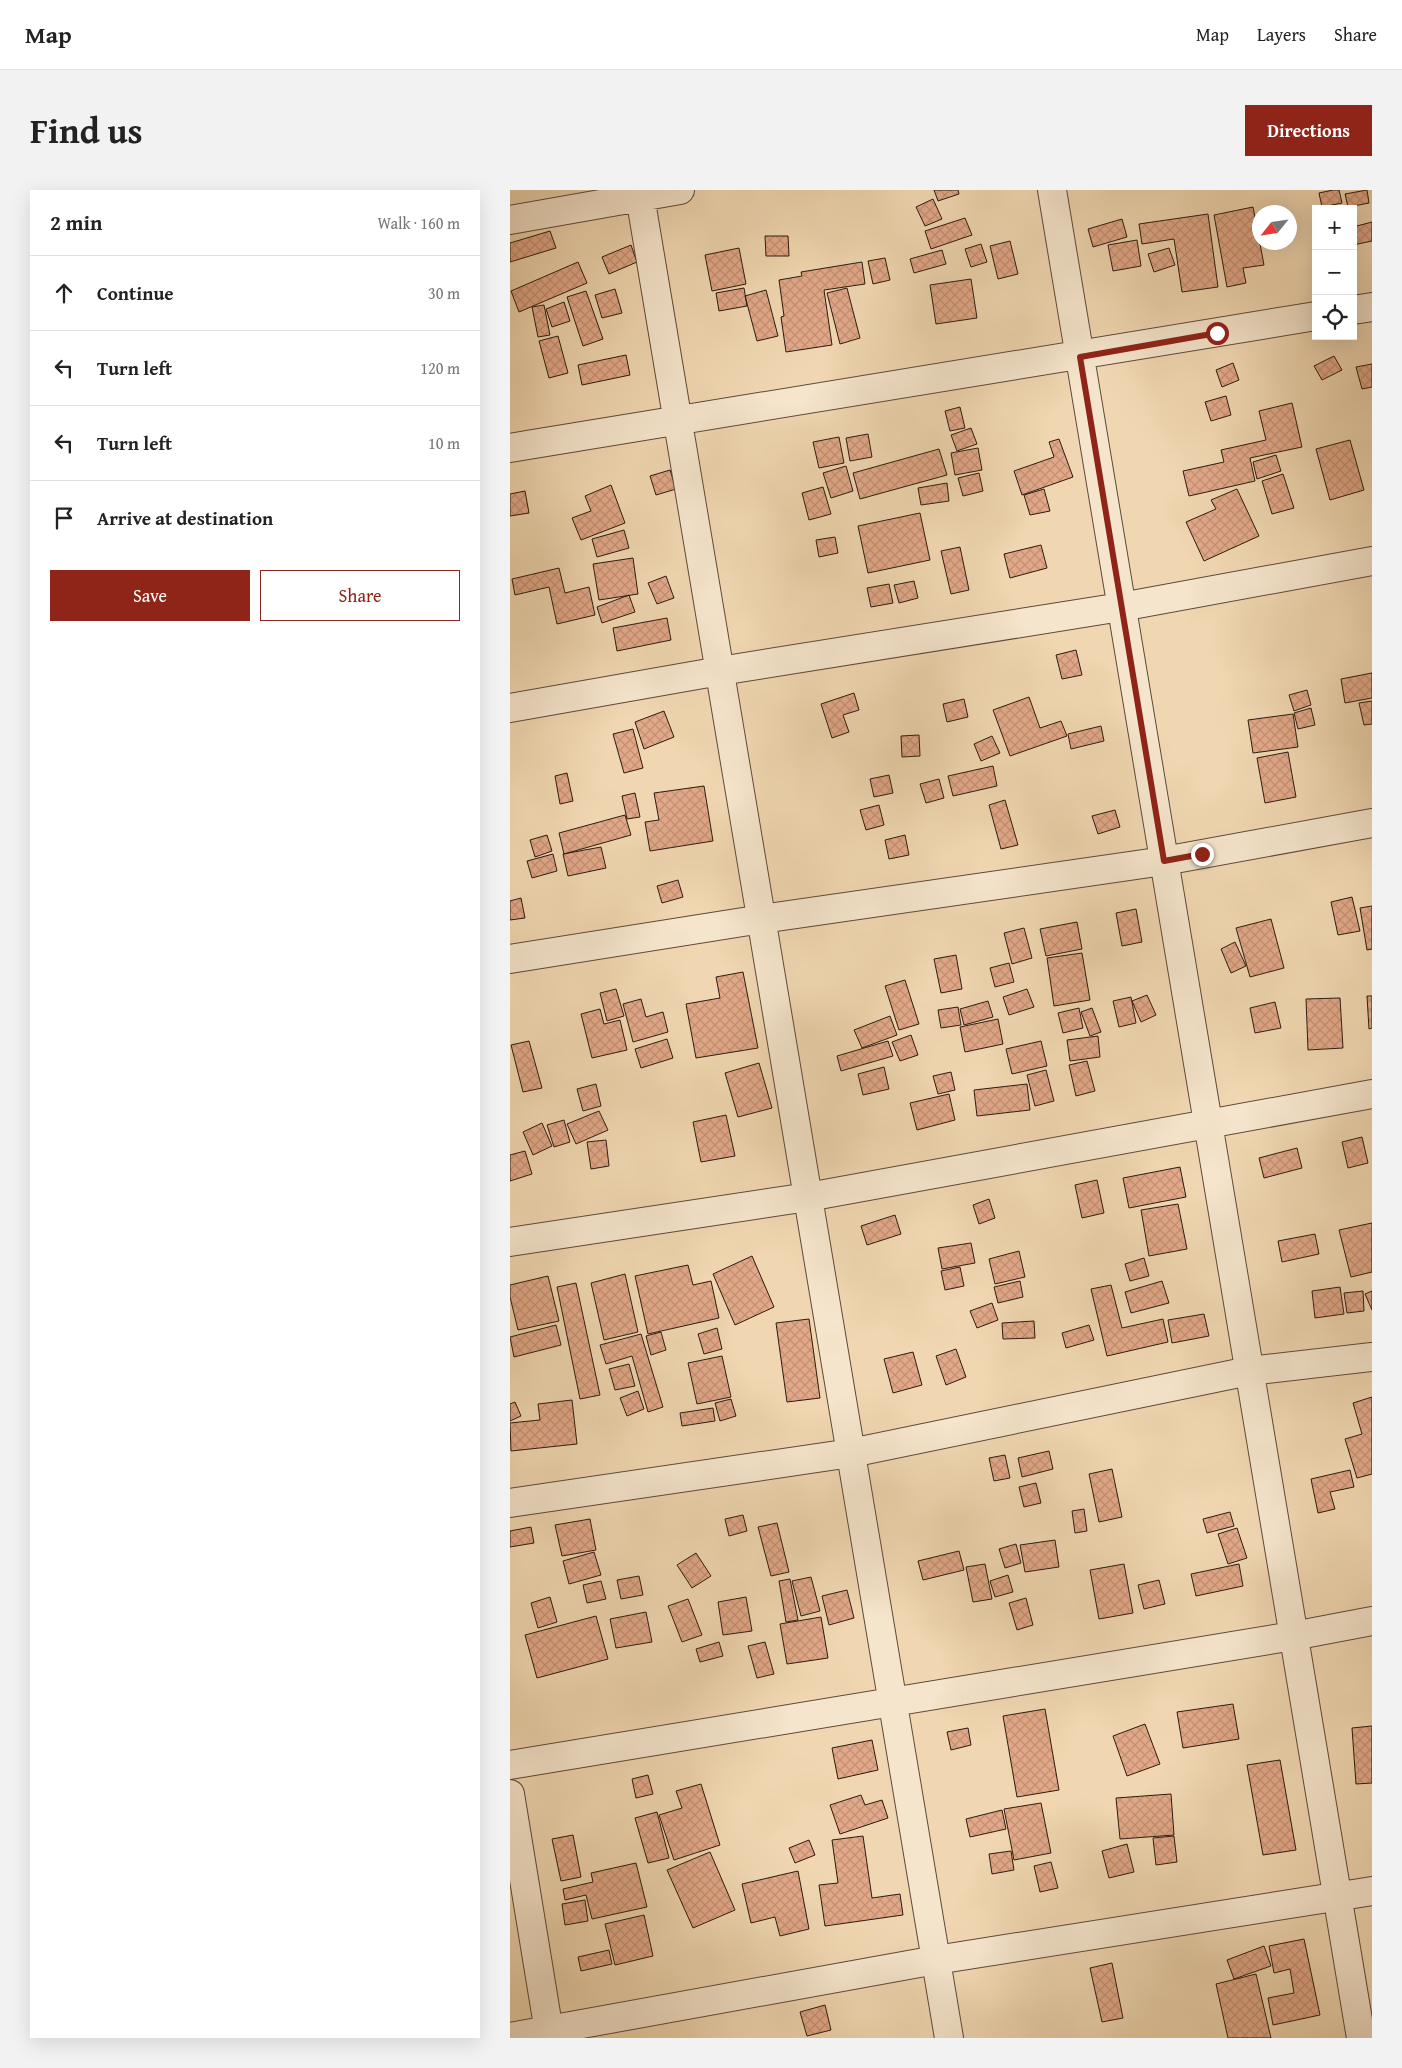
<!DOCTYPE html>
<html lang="en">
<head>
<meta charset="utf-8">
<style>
	body { margin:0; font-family:"Gentium Book Plus",serif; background:#f2f2f2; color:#222 }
	.controls { position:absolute; right:15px; top:15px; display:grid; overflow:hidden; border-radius:0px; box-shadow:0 5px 20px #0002 }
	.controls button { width:45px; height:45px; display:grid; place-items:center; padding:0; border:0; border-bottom:1px solid #e0e0e0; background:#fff; color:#222; font:25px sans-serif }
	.compass { position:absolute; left:742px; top:15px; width:45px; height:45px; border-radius:50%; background:#fff; box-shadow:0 5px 20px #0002; rotate:240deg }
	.stop { position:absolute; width:15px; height:15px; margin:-11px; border:4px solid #8f2418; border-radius:50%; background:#fff }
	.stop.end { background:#8f2418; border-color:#fff; box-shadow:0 1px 5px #0008 }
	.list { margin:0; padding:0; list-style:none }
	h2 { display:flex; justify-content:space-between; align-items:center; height:65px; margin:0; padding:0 20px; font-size:21px }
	h2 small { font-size:16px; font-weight:400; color:#767676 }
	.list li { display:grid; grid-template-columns:32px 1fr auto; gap:15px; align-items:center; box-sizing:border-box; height:75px; padding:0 20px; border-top:1px solid #e0e0e0 }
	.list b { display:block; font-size:19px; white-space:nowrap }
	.list em { font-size:16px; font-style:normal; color:#767676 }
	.actions { display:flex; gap:10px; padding:15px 20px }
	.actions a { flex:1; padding:11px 0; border:1px solid #8f2418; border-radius:0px; text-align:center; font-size:18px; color:#8f2418 }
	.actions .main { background:#8f2418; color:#fff }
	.icon { flex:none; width:28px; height:28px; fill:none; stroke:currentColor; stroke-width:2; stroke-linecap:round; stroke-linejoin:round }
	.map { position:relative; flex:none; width:862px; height:1848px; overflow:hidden; border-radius:0px }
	header { display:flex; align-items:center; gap:30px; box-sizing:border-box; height:70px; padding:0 25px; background:#fff; border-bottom:1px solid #e0e0e0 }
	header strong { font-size:24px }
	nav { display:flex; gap:28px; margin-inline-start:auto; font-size:18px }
	.intro { display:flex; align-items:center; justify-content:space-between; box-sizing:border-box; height:120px; padding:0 30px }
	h1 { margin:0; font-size:35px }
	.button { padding:12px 22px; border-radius:0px; background:#8f2418; color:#fff; font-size:18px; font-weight:700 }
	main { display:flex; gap:30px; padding:0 30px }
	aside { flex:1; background:#fff; border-radius:0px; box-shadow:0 5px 20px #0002 }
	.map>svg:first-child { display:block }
</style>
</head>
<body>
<header>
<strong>Map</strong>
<nav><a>Map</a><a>Layers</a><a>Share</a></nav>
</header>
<div class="intro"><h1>Find us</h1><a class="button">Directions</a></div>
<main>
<aside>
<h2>2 min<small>Walk · 160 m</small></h2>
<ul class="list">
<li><svg class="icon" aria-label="ahead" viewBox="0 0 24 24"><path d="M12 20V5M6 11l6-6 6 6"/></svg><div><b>Continue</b></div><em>30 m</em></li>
<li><svg class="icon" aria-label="left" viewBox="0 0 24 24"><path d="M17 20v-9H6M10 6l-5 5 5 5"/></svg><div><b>Turn left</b></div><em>120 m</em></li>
<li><svg class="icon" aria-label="left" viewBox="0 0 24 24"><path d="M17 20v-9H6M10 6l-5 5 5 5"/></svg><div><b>Turn left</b></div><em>10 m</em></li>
<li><svg class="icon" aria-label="arrive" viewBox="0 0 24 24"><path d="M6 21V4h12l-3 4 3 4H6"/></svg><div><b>Arrive at destination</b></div></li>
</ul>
<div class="actions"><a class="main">Save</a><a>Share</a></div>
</aside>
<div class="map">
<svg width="862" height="1848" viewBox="0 0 862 1848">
	<defs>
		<pattern id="building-cross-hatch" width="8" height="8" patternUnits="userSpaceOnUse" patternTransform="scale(1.25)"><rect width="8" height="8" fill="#e2a888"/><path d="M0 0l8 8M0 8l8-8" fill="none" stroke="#c29074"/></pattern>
	</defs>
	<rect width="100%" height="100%" fill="#f0d7b1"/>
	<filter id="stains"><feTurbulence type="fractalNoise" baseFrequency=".004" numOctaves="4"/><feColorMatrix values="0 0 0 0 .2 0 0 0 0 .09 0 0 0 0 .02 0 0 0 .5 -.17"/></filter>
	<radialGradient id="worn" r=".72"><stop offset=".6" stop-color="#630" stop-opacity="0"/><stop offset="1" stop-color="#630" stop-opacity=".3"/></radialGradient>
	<path fill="url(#building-cross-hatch)" stroke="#2d1a0f" d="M424 0H448L449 4 428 11Z
		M823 0H829L832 13 812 17 809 3Z
		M857 0 859 13 838 17 835 4Z
		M423 9 432 29 415 36 406 17Z
		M743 17 754 75 733 78 736 93 717 97 704 25Z
		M698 24 708 97 672 102 664 49 632 54 629 34Z
		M455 28 462 45 421 59 415 41Z
		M612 29 617 47 583 57 578 39Z
		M862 32V51L843 55V37Z
		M40 41 46 58 0 72V53Z
		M255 46H278L279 66H256Z
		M627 50 631 76 603 81 598 55Z
		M500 51 508 84 488 89 480 56Z
		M471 54 477 72 461 77 455 59Z
		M121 55 127 72 99 84 92 67Z
		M229 58 236 94 202 101 195 65Z
		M659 58 665 75 644 82 638 64Z
		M432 60 436 74 404 83 400 69Z
		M375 68 380 90 363 94 358 71Z
		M68 72 77 93 9 122 1 101Z
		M352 72 355 94 314 100 322 155 276 162 271 127 274 126 269 90 292 86 291 82Z
		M461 89 467 128 426 134 420 95Z
		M234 98 237 116 209 121 206 103Z
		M337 98 350 148 330 154 317 103Z
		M105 99 112 123 92 128 85 105Z
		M256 100 268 146 247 151 235 106Z
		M76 101 93 149 73 156 57 107Z
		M54 112 60 131 42 137 36 119Z
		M34 115 40 145 28 147 22 117Z
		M48 146 58 183 39 188 29 151Z
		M116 165 120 185 72 195 68 175Z
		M824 166 832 180 812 190 804 176Z
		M723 173 729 190 712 197 706 180Z
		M862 174V197L852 199 846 177Z
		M716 206 721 225 701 231 695 212Z
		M782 213 792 257 740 268 745 291 679 306 673 281 714 272 711 260 756 250 749 221Z
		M450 217 455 238 440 241 435 221Z
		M461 238 467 254 447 261 441 245Z
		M358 244 362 267 340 271 336 248Z
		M329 247 334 273 309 278 303 252Z
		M549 249 563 287 512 305 504 281 544 267 539 252Z
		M840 250 854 300 820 310 806 259Z
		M468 258 472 280 445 285 441 263Z
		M429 259 437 285 350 309 343 283Z
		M766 265 771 281 747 289 743 272Z
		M336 276 343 301 321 308 313 283Z
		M160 280 166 299 146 305 140 286Z
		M469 283 473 301 453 306 448 288Z
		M773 284 784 318 762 324 752 291Z
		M437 293 439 311 411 315 408 298Z
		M101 295 115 333 71 350 62 328 81 321 75 306Z
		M313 297 321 324 299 330 292 303Z
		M534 299 540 321 520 325 514 305Z
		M727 299 749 346 694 371 676 332 706 319 701 310Z
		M15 301 19 323 0 326V304Z
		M410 323 420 370 358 383 348 336Z
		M114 340 119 358 87 367 82 349Z
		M325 347 328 363 309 367 306 350Z
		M531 355 537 378 500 388 494 364Z
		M450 357 459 400 441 404 431 361Z
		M123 368 128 404 89 410 83 374Z
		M49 378 55 403 79 397 85 425 47 434 39 397 5 405 2 389Z
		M156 386 164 408 147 414 138 393Z
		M404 391 408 408 389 413 384 395Z
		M379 394 383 413 361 417 357 398Z
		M119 405 125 422 92 433 87 417Z
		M157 428 161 450 107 461 103 438Z
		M566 460 572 485 552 489 546 465Z
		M862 483V508L835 513 831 489Z
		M797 500 801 515 784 521 779 505Z
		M344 503 349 520 333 525 339 542 322 548 311 514Z
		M519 507 530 538 551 531 557 546 500 566 483 520Z
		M454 509 458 527 437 532 433 514Z
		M862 511V534L854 535 849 513Z
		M801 518 805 535 788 539 784 523Z
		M154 521 164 547 134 559 125 532Z
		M783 524 788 557 743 563 738 530Z
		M591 536 594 551 561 559 558 544Z
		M123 539 133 578 114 583 103 544Z
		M409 545 410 566 392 567 391 546Z
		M482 546 490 563 471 571 464 554Z
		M778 562 786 607 755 613 747 568Z
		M483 576 487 596 443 606 438 586Z
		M57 583 63 611 50 614 45 586Z
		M379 585 383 603 364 607 360 589Z
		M429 589 434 608 416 613 410 594Z
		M194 596 203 651 140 661 135 632 149 630 144 603Z
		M125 603 130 627 117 629 112 606Z
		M495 610 508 655 491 659 479 615Z
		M369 615 374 635 356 640 350 620Z
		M605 620 610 637 588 644 582 626Z
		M115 625 121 645 54 664 49 643Z
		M37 645 42 661 25 667 20 650Z
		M395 645 399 665 379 669 375 650Z
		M91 657 96 678 58 686 53 664Z
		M43 664 47 681 22 688 17 671Z
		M168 690 173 707 152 713 147 696Z
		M842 707 850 741 828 745 821 712Z
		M11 708 15 728 0 730V711Z
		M862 716V759L857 760 850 718Z
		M626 719 632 752 612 756 606 723Z
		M761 729 774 778 740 787 726 738Z
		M567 732 572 759 536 766 530 739Z
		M514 738 522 768 502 774 494 743Z
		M725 752 736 776 721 783 711 759Z
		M572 763 580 810 544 816 537 768Z
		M446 765 452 799 431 803 424 769Z
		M499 773 504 792 485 797 480 778Z
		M233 782 248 858 186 868 176 814 210 808 206 787Z
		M395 790 409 834 389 840 375 796Z
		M106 799 114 826 97 831 90 803Z
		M517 799 524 817 499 825 493 807Z
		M637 805 646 825 631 832 622 811Z
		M857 806H862V838L859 839Z
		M621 807 626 833 609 837 603 811Z
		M830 808 833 858 798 860 796 809Z
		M131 809 136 827 153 822 158 842 123 852 113 814Z
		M478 811 483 827 454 835 450 819Z
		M765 812 771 838 745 843 740 818Z
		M448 817 451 835 431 838 428 820Z
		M569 818 573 838 553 843 548 823Z
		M582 818 591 842 580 846 571 822Z
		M90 819 94 834 110 830 117 860 82 868 71 824Z
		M380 826 387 845 352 858 344 840Z
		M488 829 493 854 455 862 450 837Z
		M401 845 408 865 390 871 382 852Z
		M588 846 590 867 560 871 557 850Z
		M157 849 163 868 131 878 125 859Z
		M19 851 32 898 13 902 1 855Z
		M378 851 383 866 331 881 327 866Z
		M531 851 537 876 502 884 496 859Z
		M577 871 585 901 566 906 559 875Z
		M249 873 262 918 228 927 215 883Z
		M374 877 379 899 353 905 348 884Z
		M536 880 544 911 525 916 517 885Z
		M441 882 445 900 428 904 423 886Z
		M86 894 91 916 73 921 67 899Z
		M517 894 520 920 467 926 464 900Z
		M439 904 445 930 407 940 400 913Z
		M89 921 98 940 66 954 57 934Z
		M216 925 225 966 191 972 183 932Z
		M54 930 60 952 44 957 37 935Z
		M32 933 42 956 23 965 13 942Z
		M852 947 858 973 838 978 832 952Z
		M96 950 99 976 81 979 77 952Z
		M787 958 792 978 754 988 749 968Z
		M15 961 22 984 0 991V965Z
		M670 977 676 1007 619 1018 613 988Z
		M587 990 594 1023 572 1028 565 995Z
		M479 1009 485 1028 469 1034 463 1015Z
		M668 1014 677 1059 639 1066 631 1020Z
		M385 1025 391 1044 357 1055 351 1036Z
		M862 1033V1082L841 1087 829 1040Z
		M805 1044 809 1064 772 1072 768 1051Z
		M461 1053 465 1073 432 1079 428 1058Z
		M509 1061 515 1087 485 1094 479 1069Z
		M242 1066 264 1117 225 1135 203 1084Z
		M634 1068 639 1086 620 1091 615 1074Z
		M178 1075 183 1095 201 1091 209 1128 138 1144 125 1086Z
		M450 1077 454 1096 435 1100 431 1081Z
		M115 1084 128 1142 94 1150 81 1093Z
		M38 1086 49 1131 8 1140 0 1107V1095Z
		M510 1091 513 1107 488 1113 484 1097Z
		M652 1091 659 1113 621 1123 615 1102Z
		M66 1093 90 1205 70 1209 47 1097Z
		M601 1095 612 1138 653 1129 658 1152 597 1166 581 1099Z
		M830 1097 834 1124 805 1128 802 1101Z
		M853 1101 854 1121 837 1123 834 1103Z
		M862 1101V1120L855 1104Z
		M482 1113 488 1130 467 1138 460 1121Z
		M694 1124 699 1146 662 1153 658 1130Z
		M299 1129 310 1208 277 1212 266 1133Z
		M524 1131 525 1148 493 1149 492 1133Z
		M46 1135 51 1155 4 1167 0 1147Z
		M579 1135 584 1150 556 1158 552 1143Z
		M207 1138 212 1159 194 1164 188 1144Z
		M151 1142 156 1160 141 1165 136 1146Z
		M131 1144 153 1217 138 1222 122 1166 96 1174 90 1155Z
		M446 1159 456 1187 436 1195 426 1166Z
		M403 1162 412 1195 383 1203 374 1169Z
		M212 1166 221 1207 187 1214 178 1173Z
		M119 1174 125 1196 105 1200 99 1179Z
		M128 1201 134 1219 117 1226 110 1208Z
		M862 1207V1284L847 1288 835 1249 852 1244 843 1213Z
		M221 1209 226 1226 210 1231 205 1213Z
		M62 1210 67 1254 1 1261 0 1233 30 1230 28 1214Z
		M5 1212 11 1226 0 1231V1214Z
		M203 1218 205 1231 172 1236 170 1223Z
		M539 1261 543 1279 512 1287 508 1268Z
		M495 1265 500 1288 484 1291 479 1268Z
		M602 1279 612 1327 589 1332 579 1284Z
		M840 1280 844 1297 820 1302 825 1319 808 1323 801 1289Z
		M526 1293 531 1313 514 1317 509 1297Z
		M574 1319 577 1341 565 1343 562 1321Z
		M720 1322 724 1336 697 1343 693 1329Z
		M233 1325 237 1341 219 1346 215 1329Z
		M80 1329 86 1360 52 1366 45 1335Z
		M267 1333 279 1382 261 1386 248 1337Z
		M21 1337 24 1353 0 1357V1341Z
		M727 1338 737 1368 718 1374 708 1344Z
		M545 1350 549 1377 515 1382 510 1355Z
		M506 1354 511 1373 495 1378 489 1359Z
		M449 1361 454 1380 413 1390 408 1371Z
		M84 1362 91 1385 59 1394 53 1371Z
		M186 1363 201 1386 182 1398 167 1375Z
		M475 1374 482 1409 463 1412 456 1377Z
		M614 1374 623 1423 589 1429 580 1380Z
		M729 1374 733 1396 686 1406 681 1384Z
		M498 1385 503 1402 485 1407 480 1391Z
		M129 1386 133 1405 111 1409 107 1390Z
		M301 1387 310 1421 291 1426 282 1391Z
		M280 1389 288 1430 276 1432 269 1391Z
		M649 1390 655 1414 634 1419 628 1395Z
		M91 1391 96 1409 77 1413 73 1395Z
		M337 1400 344 1428 319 1435 312 1406Z
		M40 1407 47 1432 28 1438 21 1413Z
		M236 1407 242 1441 213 1445 208 1412Z
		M516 1408 523 1435 507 1440 499 1413Z
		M178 1409 192 1445 172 1452 158 1416Z
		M136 1422 142 1452 106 1458 100 1429Z
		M86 1426 98 1469 27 1488 15 1445Z
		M311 1427 318 1468 277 1474 270 1434Z
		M209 1452 213 1466 190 1472 186 1459Z
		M255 1452 264 1484 247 1488 238 1456Z
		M723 1514 729 1549 673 1558 667 1522Z
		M535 1519 549 1600 507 1607 493 1526Z
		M635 1534 650 1574 617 1586 603 1546Z
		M862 1536V1593L846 1594 842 1538Z
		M458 1538 461 1555 441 1560 437 1542Z
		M362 1550 368 1580 328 1589 322 1558Z
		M770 1570 786 1660 753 1665 737 1575Z
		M138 1585 143 1604 126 1608 122 1589Z
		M191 1594 210 1655 164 1670 149 1625 172 1618 166 1601Z
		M661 1604 664 1645 610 1649 606 1608Z
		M351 1605 355 1615 372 1610 378 1628 330 1644 320 1615Z
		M531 1613 541 1663 504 1670 494 1619Z
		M492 1620 496 1639 460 1647 456 1629Z
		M147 1622 159 1668 138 1673 125 1628Z
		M63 1645 71 1687 51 1691 42 1649Z
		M353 1646 362 1708 390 1704 393 1725 315 1736 309 1695 328 1693 322 1650Z
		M664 1646 667 1672 646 1675 643 1648Z
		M299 1650 305 1665 285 1673 279 1658Z
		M617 1654 624 1682 599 1688 592 1661Z
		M501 1661 504 1680 482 1684 479 1664Z
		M200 1662 225 1720 183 1738 157 1680Z
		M541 1672 548 1698 530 1702 524 1676Z
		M126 1673 137 1717 82 1729 76 1705 55 1710 53 1699 83 1692 81 1683Z
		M288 1681 299 1739 270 1746 265 1727 241 1733 232 1694Z
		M75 1710 78 1731 55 1735 52 1714Z
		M134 1725 143 1766 105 1775 95 1734Z
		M794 1749 810 1825 763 1835 758 1808 784 1803 780 1779 764 1783 759 1756Z
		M754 1756 761 1776 724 1789 717 1770Z
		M99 1760 102 1774 71 1781 68 1767Z
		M602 1773 613 1828 592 1832 580 1778Z
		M746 1784 761 1848H718L706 1794Z
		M315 1815 321 1840 297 1846 290 1822Z"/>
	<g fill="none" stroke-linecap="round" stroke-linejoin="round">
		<defs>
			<path id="minor" d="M129 0 439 1848
				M542 0 851 1848
				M0 30 170 0
				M843 120 862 117
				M0 258C268 212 537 172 806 126
				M0 518 210 481 611 417 862 371
				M0 769 252 729 654 671 862 633
				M0 1052 298 1007 862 904
				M0 1313 341 1263 739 1181 862 1167
				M0 1575 783 1446 862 1431
				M0 1604 40 1848
				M0 1847 426 1770 862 1701"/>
		</defs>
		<use href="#minor" stroke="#5e4938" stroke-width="30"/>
		<use href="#minor" stroke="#f5e5cc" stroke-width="28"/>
	</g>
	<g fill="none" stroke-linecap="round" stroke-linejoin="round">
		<path stroke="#8f2418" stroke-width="6" d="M692 664 654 671 570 167 707 143"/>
	</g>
	<rect width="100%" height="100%" filter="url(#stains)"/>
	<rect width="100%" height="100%" fill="url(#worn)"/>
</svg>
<div class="controls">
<button>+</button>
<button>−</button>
<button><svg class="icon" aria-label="locate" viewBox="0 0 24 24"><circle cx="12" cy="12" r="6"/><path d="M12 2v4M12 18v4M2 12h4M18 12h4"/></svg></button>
</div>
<svg class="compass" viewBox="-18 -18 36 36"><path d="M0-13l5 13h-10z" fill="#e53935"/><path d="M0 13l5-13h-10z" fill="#767676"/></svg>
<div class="stop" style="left:707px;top:143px"></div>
<div class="stop end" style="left:692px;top:664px"></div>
</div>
</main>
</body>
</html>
